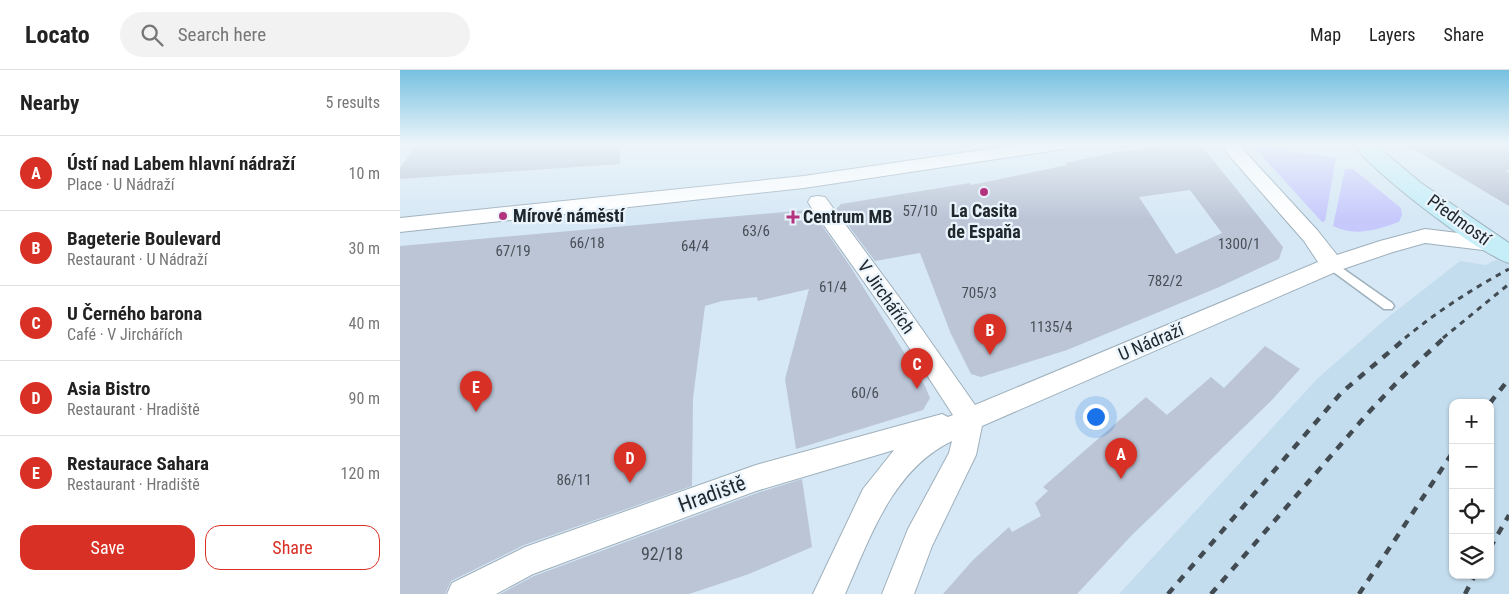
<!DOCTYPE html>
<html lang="en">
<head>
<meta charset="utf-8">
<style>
	body { margin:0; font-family:"Roboto Condensed",sans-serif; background:#f2f2f2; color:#222 }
	.controls { position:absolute; right:15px; bottom:15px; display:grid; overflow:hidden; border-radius:10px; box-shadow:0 1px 4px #0004 }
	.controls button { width:45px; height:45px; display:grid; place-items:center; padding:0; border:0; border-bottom:1px solid #e0e0e0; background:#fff; color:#222; font:25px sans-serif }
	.you { position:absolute; left:695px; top:346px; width:18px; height:18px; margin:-12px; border:4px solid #fff; border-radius:50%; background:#1a73e8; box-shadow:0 0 0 8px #1a73e833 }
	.badge { display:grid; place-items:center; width:32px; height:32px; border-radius:50%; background:#d93025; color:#fff; font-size:16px; font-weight:700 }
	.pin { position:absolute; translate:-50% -41px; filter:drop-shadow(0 1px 2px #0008) }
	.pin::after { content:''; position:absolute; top:26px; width:18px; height:15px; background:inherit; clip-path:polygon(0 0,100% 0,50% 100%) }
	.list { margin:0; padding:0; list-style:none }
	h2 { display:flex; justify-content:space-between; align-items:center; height:65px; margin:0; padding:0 20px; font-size:21px }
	h2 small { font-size:16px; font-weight:400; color:#767676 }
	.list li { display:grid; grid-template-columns:32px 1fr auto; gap:15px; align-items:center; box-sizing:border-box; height:75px; padding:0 20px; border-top:1px solid #e0e0e0 }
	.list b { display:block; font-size:19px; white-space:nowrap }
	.list p { margin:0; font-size:16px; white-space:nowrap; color:#767676 }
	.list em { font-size:16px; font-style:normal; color:#767676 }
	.actions { display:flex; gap:10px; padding:15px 20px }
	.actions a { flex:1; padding:11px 0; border:1px solid #d93025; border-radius:15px; text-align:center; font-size:18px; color:#d93025 }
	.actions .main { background:#d93025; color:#fff }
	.icon { flex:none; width:28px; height:28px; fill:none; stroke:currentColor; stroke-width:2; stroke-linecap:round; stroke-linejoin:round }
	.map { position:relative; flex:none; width:1109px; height:524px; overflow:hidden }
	header { display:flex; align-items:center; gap:30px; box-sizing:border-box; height:70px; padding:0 25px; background:#fff; border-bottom:1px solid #e0e0e0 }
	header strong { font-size:24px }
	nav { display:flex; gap:28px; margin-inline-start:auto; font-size:18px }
	.search { width:350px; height:45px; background:#f2f2f2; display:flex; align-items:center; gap:12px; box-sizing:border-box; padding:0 18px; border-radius:28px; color:#767676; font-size:19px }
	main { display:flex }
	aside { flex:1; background:#fff }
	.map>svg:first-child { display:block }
</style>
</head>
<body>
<header>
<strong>Locato</strong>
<div class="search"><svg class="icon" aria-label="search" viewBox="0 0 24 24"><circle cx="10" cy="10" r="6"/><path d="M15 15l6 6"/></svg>Search here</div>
<nav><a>Map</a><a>Layers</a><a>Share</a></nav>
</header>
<main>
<aside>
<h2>Nearby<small>5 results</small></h2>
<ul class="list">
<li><span class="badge">A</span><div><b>Ústí nad Labem hlavní nádraží</b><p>Place · U Nádraží</p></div><em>10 m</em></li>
<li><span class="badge">B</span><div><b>Bageterie Boulevard</b><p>Restaurant · U Nádraží</p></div><em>30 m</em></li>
<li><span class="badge">C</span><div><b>U Černého barona</b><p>Café · V Jirchářích</p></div><em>40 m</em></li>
<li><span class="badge">D</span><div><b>Asia Bistro</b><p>Restaurant · Hradiště</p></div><em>90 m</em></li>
<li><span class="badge">E</span><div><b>Restaurace Sahara</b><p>Restaurant · Hradiště</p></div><em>120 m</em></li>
</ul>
<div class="actions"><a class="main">Save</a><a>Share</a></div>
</aside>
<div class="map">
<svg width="1109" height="524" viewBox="0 0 1109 524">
	<rect width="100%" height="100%" fill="#d6e8f5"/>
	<path fill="#c4ddee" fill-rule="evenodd" d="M1109 183V524H719L918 308 987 248 1060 191 1086 195ZM1053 333H1090V505H1053Z"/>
	<path fill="#c7c9fc" d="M852 75 936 88 925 151 922 152Z
		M945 99H953L1001 138 1002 145 999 152C977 160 954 167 933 156Z"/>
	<path fill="#bbc5d6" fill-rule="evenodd" d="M16 75H220V94L0 109V98Z
		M773 75H801L883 177 879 189 817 218 667 280 581 307 571 304 551 264 520 183 475 191 436 139 441 134 570 113 571 115 667 95 665 93 711 83ZM790 120 822 163 776 184 739 127Z
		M1007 75H1109V100L1105 101 1109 103V136Z
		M407 140 412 141 450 196 525 316 530 328 523 340 396 379 385 309 409 219 358 231 357 227 322 231 305 236 293 328 292 416 124 475 51 511 45 524H0V176Z
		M865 276 900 299 870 332 732 465 677 524H543L573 490 609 457 612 462 641 446 635 433 648 421 643 417 746 327 767 345 811 307 824 318Z
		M402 409 412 477 349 504 289 524H100L134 506 357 423Z"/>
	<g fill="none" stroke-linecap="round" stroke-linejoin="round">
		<defs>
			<path id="lane" d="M932 191 992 233 994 236 992 239H984L928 198 926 195 928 192Z"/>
			<path id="street" d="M616 75H666L663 79 657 80 404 118 0 162V148L404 106Z
				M820 75H839L918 161 937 185 980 171 1025 159 1091 167 1098 169 1102 174 1098 179 1091 181 1025 173 993 182 940 200 582 356 576 385 532 476 514 524H482L508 459 549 383 552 371C492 400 470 468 445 524H413L463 419 494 380 356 421 133 504 96 524H47L52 513 125 477 356 395 542 344 548 347 553 345 491 250 411 137 408 132 411 127 418 126 425 127 507 238 575 335 918 192 904 171Z"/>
			<path id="secondary" d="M954 75H976L1021 113 1109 173V193C1079 184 972 102 954 75Z"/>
		</defs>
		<use href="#lane" stroke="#9eb0bc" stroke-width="3"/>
		<use href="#street" stroke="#9eb0bc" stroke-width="2"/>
		<use href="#secondary" stroke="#9eb0bc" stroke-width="2"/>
		<use href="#lane" fill="#fff" fill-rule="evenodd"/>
		<use href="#street" fill="#fff" fill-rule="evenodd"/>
		<use href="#secondary" fill="#c5eef8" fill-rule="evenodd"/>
		<path stroke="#424b52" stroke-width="3" stroke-dasharray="5.5 5.5" stroke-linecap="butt" d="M1005 268C1038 241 1072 219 1109 199
			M1043 268 1109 214"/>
		<path stroke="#424b52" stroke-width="4.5" stroke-dasharray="8 8" stroke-linecap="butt" d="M1090 333 1109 309
			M1090 478 1109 445
			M768 524 941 323 1007 267
			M811 524 969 342 1002 307 1045 267
			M959 524 1053 382
			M1065 524 1075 505"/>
	</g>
	<linearGradient id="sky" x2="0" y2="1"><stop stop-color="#77c1e0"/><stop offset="0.5" stop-color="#edf5fa"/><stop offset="1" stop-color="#edf5fa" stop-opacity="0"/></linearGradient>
	<rect width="1109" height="149" fill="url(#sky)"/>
	<g fill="#b3337e" stroke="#eaf4fc" stroke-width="2">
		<circle cx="584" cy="122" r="5"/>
		<circle cx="103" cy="146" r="5"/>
		<path d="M390.5 139.5h5v5h5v5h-5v5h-5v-5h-5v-5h5z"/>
	</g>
	<g text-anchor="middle" stroke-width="4.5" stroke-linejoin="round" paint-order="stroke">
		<g font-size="15" fill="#484f57">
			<text x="520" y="146">57/10</text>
			<text x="356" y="166">63/6</text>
			<text x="187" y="178">66/18</text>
			<text x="839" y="179">1300/1</text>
			<text x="295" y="181">64/4</text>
			<text x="113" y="186">67/19</text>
			<text x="765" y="216">782/2</text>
			<text x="433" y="222">61/4</text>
			<text x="579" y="228">705/3</text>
			<text x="651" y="262">1135/4</text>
			<text x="465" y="328">60/6</text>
			<text x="174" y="415">86/11</text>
		</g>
		<g font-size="18" font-weight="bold" fill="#21282d" stroke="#eaf4fc" text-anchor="start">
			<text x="584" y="147" text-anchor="middle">La Casita<tspan x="584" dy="21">de Espaňa</tspan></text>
			<text x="113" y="152">Mírové náměstí</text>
			<text x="403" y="153">Centrum MB</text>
		</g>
		<g font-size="18" fill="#21282d" stroke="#eaf4fc">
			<text transform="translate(1059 150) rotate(36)" y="6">Předmostí</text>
			<text transform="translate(486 227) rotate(55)" y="6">V Jirchářích</text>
			<text transform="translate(751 272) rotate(-23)" y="6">U Nádraží</text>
		</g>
		<g font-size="18" fill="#484f57">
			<text x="262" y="490">92/18</text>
		</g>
		<g font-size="21" fill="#21282d" stroke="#eaf4fc">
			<text transform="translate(312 424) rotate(-20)" y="7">Hradiště</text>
		</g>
	</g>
</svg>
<div class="controls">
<button>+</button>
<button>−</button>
<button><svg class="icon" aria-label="locate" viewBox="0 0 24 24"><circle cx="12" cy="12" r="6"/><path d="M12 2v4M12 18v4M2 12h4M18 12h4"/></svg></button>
<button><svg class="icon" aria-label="layers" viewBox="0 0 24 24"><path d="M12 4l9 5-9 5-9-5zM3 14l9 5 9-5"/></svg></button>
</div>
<div class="you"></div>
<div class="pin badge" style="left:721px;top:409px">A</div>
<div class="pin badge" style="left:590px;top:285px">B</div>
<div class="pin badge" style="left:517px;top:319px">C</div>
<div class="pin badge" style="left:230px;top:413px">D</div>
<div class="pin badge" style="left:76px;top:342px">E</div>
</div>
</main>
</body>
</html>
